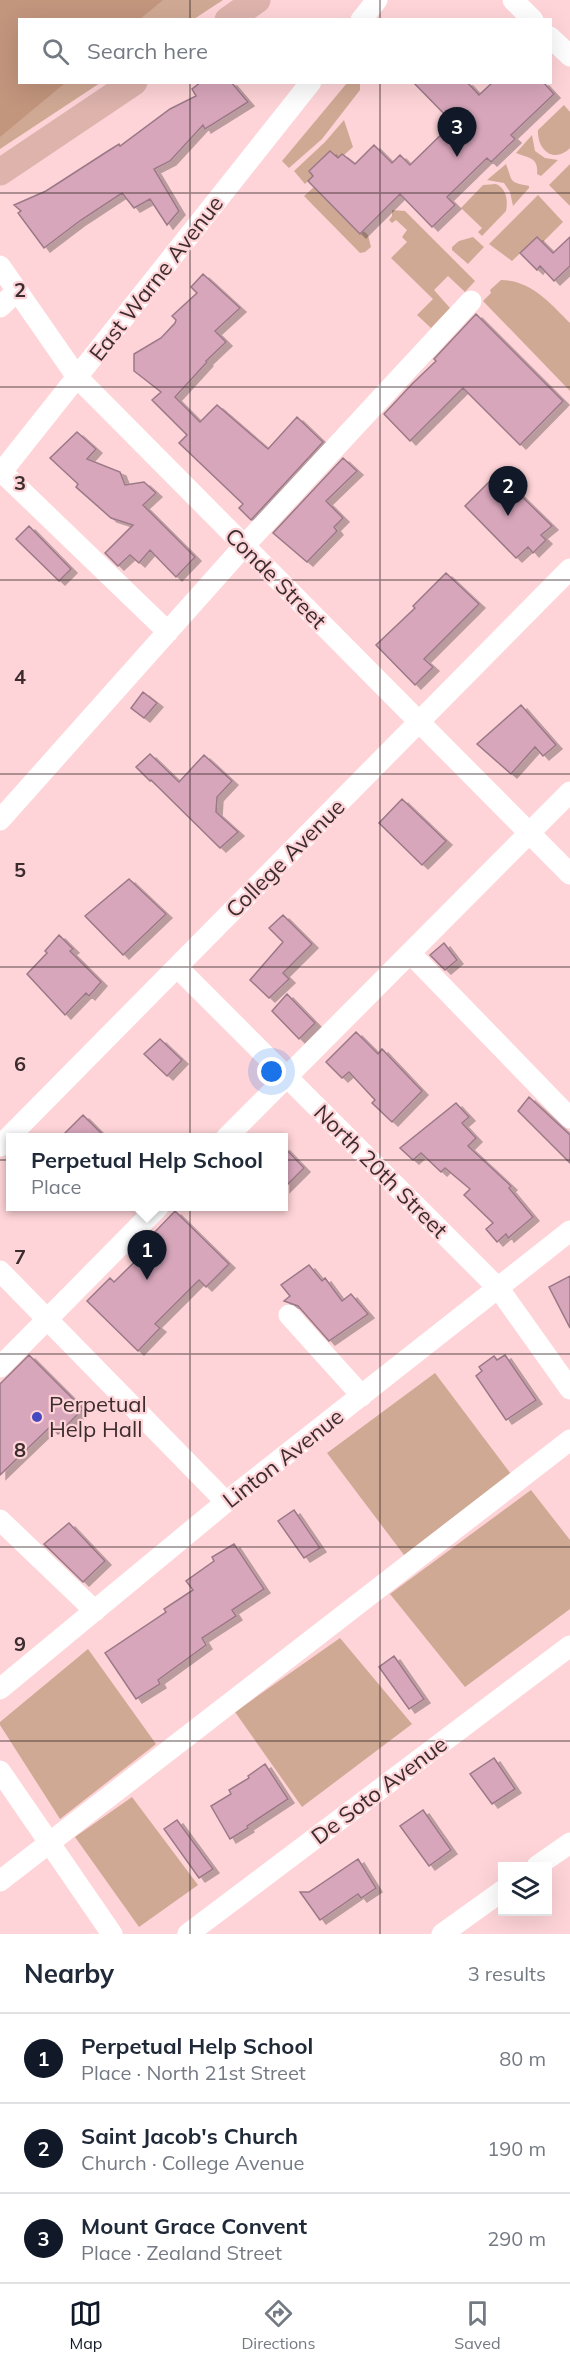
<!DOCTYPE html>
<html lang="en">
<head>
<meta charset="utf-8">
<style>
	body { margin:0; font-family:Mulish,sans-serif; background:#f2f2f3; color:#1f2937 }
	.controls { position:absolute; right:18px; bottom:18px; display:grid; overflow:hidden; border-radius:0px; box-shadow:0 6px 24px #0002 }
	.controls button { width:54px; height:54px; display:grid; place-items:center; padding:0; border:0; border-bottom:2px solid #e0e1e3; background:#fff; color:#1f2937; font:30px sans-serif }
	.you { position:absolute; left:272px; top:1072px; width:21px; height:21px; margin:-15px; border:4px solid #fff; border-radius:50%; background:#1a73e8; box-shadow:0 0 0 9px #1a73e833 }
	.badge { display:grid; place-items:center; width:39px; height:39px; border-radius:50%; background:#111827; color:#fff; font-size:20px; font-weight:700 }
	.pin { position:absolute; translate:-50% -50px; filter:drop-shadow(0 2px 3px #0008) }
	.pin::after { content:''; position:absolute; top:32px; width:21px; height:18px; background:inherit; clip-path:polygon(0 0,100% 0,50% 100%) }
	.popup { position:absolute; left:6px; top:1133px; width:282px; height:78px; box-sizing:border-box; display:grid; place-content:center; border-radius:0px; background:#fff; filter:drop-shadow(0 2px 4px #0005); font-size:20px; white-space:nowrap; color:#747a83 }
	.popup b { font-size:22px; color:#1f2937 }
	.popup::after { content:''; position:absolute; left:50%; top:100%; margin-left:-12px; border:12px solid transparent; border-top-color:#fff }
	.list { margin:0; padding:0; list-style:none }
	h2 { display:flex; justify-content:space-between; align-items:center; height:78px; margin:0; padding:0 24px; font-size:26px }
	h2 small { font-size:20px; font-weight:400; color:#747a83 }
	.list li { display:grid; grid-template-columns:39px 1fr auto; gap:18px; align-items:center; box-sizing:border-box; height:90px; padding:0 24px; border-top:2px solid #e0e1e3 }
	.list b { display:block; font-size:22px; white-space:nowrap }
	.list p { margin:0; font-size:20px; white-space:nowrap; color:#747a83 }
	.list em { font-size:20px; font-style:normal; color:#747a83 }
	.icon { flex:none; width:33px; height:33px; fill:none; stroke:currentColor; stroke-width:2; stroke-linecap:round; stroke-linejoin:round }
	.map { position:relative; flex:none; width:570px; height:1934px; overflow:hidden }
	.search { position:absolute; background:#fff; box-shadow:0 6px 24px #0002; left:18px; right:18px; top:18px; height:66px; display:flex; align-items:center; gap:15px; box-sizing:border-box; padding:0 21px; border-radius:0px; color:#747a83; font-size:22px }
	.sheet { height:348px; background:#fff }
	nav { display:flex; justify-content:space-around; align-items:center; box-sizing:border-box; height:84px; border-top:2px solid #e0e1e3; background:#fff; font-size:16px; color:#747a83 }
	nav a { display:grid; justify-items:center; gap:3px }
	nav .on { color:#111827 }
	.map>svg:first-child { display:block }
</style>
</head>
<body>
<div class="map">
<svg width="570" height="1934" viewBox="0 0 570 1934">
	<defs>
		<filter id="shadow"><feDropShadow dx="6" dy="4" stdDeviation="0" flood-color="#0004"/></filter>
	</defs>
	<rect width="100%" height="100%" fill="#fed4d8"/>
	<path fill="#d0a994" d="M0 0H223L194 19 20 20V82L100 83 0 149Z
		M347 83H360V90L322 139 289 168 282 161Z
		M564 105 570 112V148C554 164 537 150 538 130Z
		M344 120 353 147 344 155 342 154 338 158 330 151 309 171 313 176 305 184 294 171 325 142Z
		M532 135 535 151 545 158 558 160 541 176 537 174C539 157 528 158 516 153Z
		M506 164C513 182 508 182 529 186V188L513 206 510 192 504 183 487 180Z
		M570 164V206L549 185Z
		M496 184C507 189 508 201 506 211L482 236 478 232 482 228 461 208 483 185Z
		M314 187 368 235 371 247 365 252 360 253 304 196Z
		M538 195 563 222 542 243 536 238 512 261 489 244Z
		M392 210 405 211 475 281 465 292 448 276 434 290 450 308 431 328 417 315 433 299 391 258 407 242 402 237 407 230 396 220 392 223 389 220 392 216Z
		M473 237 484 247 468 264 452 250V247L459 241Z
		M501 280C531 280 551 304 570 323V391L483 301 491 293 490 290Z
		M435 1373 511 1474 404 1555 327 1453Z
		M531 1490 570 1540V1609L465 1687 390 1594Z
		M340 1638 412 1724 302 1807 235 1712Z
		M88 1649 156 1744 60 1819 0 1725V1722Z
		M132 1797 198 1885 139 1927 75 1837Z"/>
	<path fill="#c2957d" d="M0 0H163L140 19 20 20V82L65 83 0 137Z"/>
	<path fill="#d8a6bb" stroke="#9b7987" stroke-width="1.5" filter="url(#shadow)" d="M201 82H231L248 102 205 129 203 125 170 161 154 169 179 211 167 225 150 199 134 208 122 193 81 220 44 248 18 213 21 211 14 205 46 191 108 151 119 144 120 146 170 109 196 96 192 89Z
		M413 82H467L479 95 493 82H543L554 94 511 135 515 139 491 162 487 158 447 197 455 205 432 227 400 194 360 234 308 181 313 176 309 171 330 151 338 158 342 154 355 164 374 145 392 163 400 155 410 165 453 123Z
		M537 237 553 253 570 237V266L554 281 540 266 537 270 520 253Z
		M203 274 240 308 215 331 226 342 206 361 207 362 175 397 200 422 217 405 268 449 297 417 323 442 251 520 239 508 243 504 179 443 187 435 152 400 161 392 134 371V354L161 338 175 323 176 320 172 316 197 293 191 287Z
		M476 314 563 401 520 445 463 388 410 441 384 414 413 383 436 361 434 359Z
		M77 432 96 449 87 459 120 472 125 485 144 482 156 493 143 505 195 557 176 577 150 550 139 563 130 555 118 566 105 553 133 525 111 518 76 487 78 484 50 458Z
		M343 458 357 471 326 501 343 518 334 527 337 531 307 562 273 533Z
		M498 473 552 526 541 535 546 540 533 553 528 547 516 558 465 506Z
		M29 526 71 569 59 581 16 539Z
		M446 573 479 604 424 659 433 667 415 685 376 645 415 608 413 606Z
		M143 692 157 703 144 718 131 708Z
		M521 705 556 745 543 756 535 747 511 774 477 744Z
		M150 754 179 782 204 755 232 781 217 797 216 812 238 832 220 848 151 780 150 781 136 767Z
		M402 799 446 841 422 865 379 823Z
		M129 879 166 914 123 955 85 916Z
		M283 915 312 944 283 973 289 979 269 998 250 980 283 942 269 928Z
		M59 935 73 949 70 951 101 982 89 996 86 993 65 1015 27 974 47 953 45 951Z
		M444 943 457 960 445 970 430 955Z
		M287 994 315 1023 299 1039 272 1011Z
		M356 1032 378 1054 382 1049 422 1091 392 1122 372 1103 375 1100 349 1072 342 1078 326 1062Z
		M160 1039 182 1060 167 1076 144 1054Z
		M529 1097 570 1135V1163L518 1111Z
		M456 1103 469 1117 462 1123 476 1138 468 1146 511 1186 509 1188 533 1217 508 1238 506 1234 497 1242 486 1229 493 1223 464 1195 470 1189 445 1168 441 1172 421 1153 413 1160 400 1148Z
		M83 1115 105 1137H61Z
		M284 1147 304 1168 284 1188Z
		M175 1211 229 1264 206 1287 199 1280 155 1324 160 1328 138 1351 87 1301 110 1278 114 1282 156 1241 150 1237Z
		M309 1265 322 1281 325 1278 342 1301 351 1294 368 1314 329 1341 298 1306 284 1301 290 1296 281 1285Z
		M570 1276V1328L549 1287Z
		M29 1355 83 1409 58 1434 51 1426 0 1475V1384Z
		M505 1355 536 1400 506 1420 476 1376 482 1371 479 1367 494 1356 497 1360Z
		M294 1510 320 1548 304 1558 278 1521Z
		M69 1523 105 1561 83 1582 44 1544Z
		M234 1544 264 1589 232 1610 236 1616 202 1638 206 1645 158 1680 160 1684 136 1699 105 1653 166 1612 164 1609 193 1590 186 1581 214 1561 212 1557Z
		M394 1656 424 1699 409 1709 379 1667Z
		M494 1758 515 1789 492 1804 470 1774Z
		M265 1764 288 1799 247 1826 248 1828 230 1839 211 1806 231 1794 229 1790 249 1778 248 1776Z
		M423 1810 451 1850 429 1866 400 1826Z
		M177 1820 213 1869 199 1878 164 1829Z
		M358 1859 376 1888 361 1898 358 1894 320 1920 300 1892H309Z"/>
	<g fill="none" stroke-linecap="round" stroke-linejoin="round">
		<path stroke="#fff" stroke-width="21" d="M513 0 533 20
			M361 20 377 0
			M550 37 570 56
			M0 266 77 377 570 874
			M0 307 17 291
			M2 472 168 632
			M0 474 311 82
			M0 820 244 546 471 301
			M410 953 570 1118
			M177 967 499 1289 570 1389
			M226 1138 570 792
			M0 1146 570 569
			M0 1271 226 1502
			M289 1315 362 1396
			M0 1367 159 1206
			M0 1520 95 1611
			M0 1689 226 1502 570 1231
			M0 1771 112 1934
			M537 1866 570 1843
			M0 1881 570 1440
			M188 1934 570 1646
			M442 1934 502 1891"/>
		<path stroke="#ddb3ac" stroke-width="27" d="M228 20 257 0
			M0 172 134 82"/>
	</g>
	<path fill="none" stroke="#3c2c2e" stroke-width="1.5" stroke-opacity="0.55" d="M190 0V20M380 0V20M190 82V1934M380 82V1934M0 193H570M0 387H570M0 580H570M0 774H570M0 967H570M0 1160H570M0 1354H570M0 1547H570M0 1741H570"/>
	<circle fill="#4649bf" stroke="#fed4d8" stroke-width="2" cx="37" cy="1417" r="6"/>
	<g text-anchor="middle" stroke-width="4.5" stroke-linejoin="round" paint-order="stroke">
		<g font-size="22" fill="#3c2c2e" stroke="#fed4d8">
			<text transform="translate(156 278) rotate(-52)" y="8">East Warne Avenue</text>
			<text transform="translate(276 578) rotate(45)" y="8">Conde Street</text>
			<text transform="translate(285 858) rotate(-45)" y="8">College Avenue</text>
			<text transform="translate(381 1171) rotate(45)" y="8">North 20th Street</text>
			<text transform="translate(283 1458) rotate(-38)" y="8">Linton Avenue</text>
			<text transform="translate(379 1790) rotate(-37)" y="8">De Soto Avenue</text>
		</g>
		<g font-size="22" fill="#3c2c2e" stroke="#fed4d8" text-anchor="start">
			<text x="49" y="1412">Perpetual<tspan x="49" dy="25">Help Hall</tspan></text>
		</g>
	</g>
	<g font-size="20" text-anchor="middle" font-weight="bold" fill="#3c2c2e" stroke="#fed4d8" stroke-width="4.5" stroke-linejoin="round" paint-order="stroke">
		<text x="20" y="297">2</text>
		<text x="20" y="490">3</text>
		<text x="20" y="684">4</text>
		<text x="20" y="877">5</text>
		<text x="20" y="1071">6</text>
		<text x="20" y="1264">7</text>
		<text x="20" y="1457">8</text>
		<text x="20" y="1651">9</text>
	</g>
</svg>
<div class="controls">
<button><svg class="icon" aria-label="layers" viewBox="0 0 24 24"><path d="M12 4l9 5-9 5-9-5zM3 14l9 5 9-5"/></svg></button>
</div>
<div class="you"></div>
<div class="pin badge" style="left:147px;top:1280px">1</div>
<div class="popup"><b>Perpetual Help School</b>Place</div>
<div class="pin badge" style="left:508px;top:516px">2</div>
<div class="pin badge" style="left:457px;top:157px">3</div>
<div class="search"><svg class="icon" aria-label="search" viewBox="0 0 24 24"><circle cx="10" cy="10" r="6"/><path d="M15 15l6 6"/></svg>Search here</div>
</div>
<section class="sheet">
<h2>Nearby<small>3 results</small></h2>
<ul class="list">
<li><span class="badge">1</span><div><b>Perpetual Help School</b><p>Place · North 21st Street</p></div><em>80 m</em></li>
<li><span class="badge">2</span><div><b>Saint Jacob's Church</b><p>Church · College Avenue</p></div><em>190 m</em></li>
<li><span class="badge">3</span><div><b>Mount Grace Convent</b><p>Place · Zealand Street</p></div><em>290 m</em></li>
</ul>
</section>
<nav>
<a class="on"><svg class="icon" aria-label="map" viewBox="0 0 24 24"><path d="M3 6l6-2 6 2 6-2v14l-6 2-6-2-6 2zM9 4v14M15 6v14"/></svg>Map</a>
<a><svg class="icon" aria-label="directions" viewBox="0 0 24 24"><path d="M12 3l9 9-9 9-9-9zM9 14v-3h6M13 9l2 2-2 2"/></svg>Directions</a>
<a><svg class="icon" aria-label="saved" viewBox="0 0 24 24"><path d="M7 4h10v16l-5-4-5 4z"/></svg>Saved</a>
</nav>
</body>
</html>
